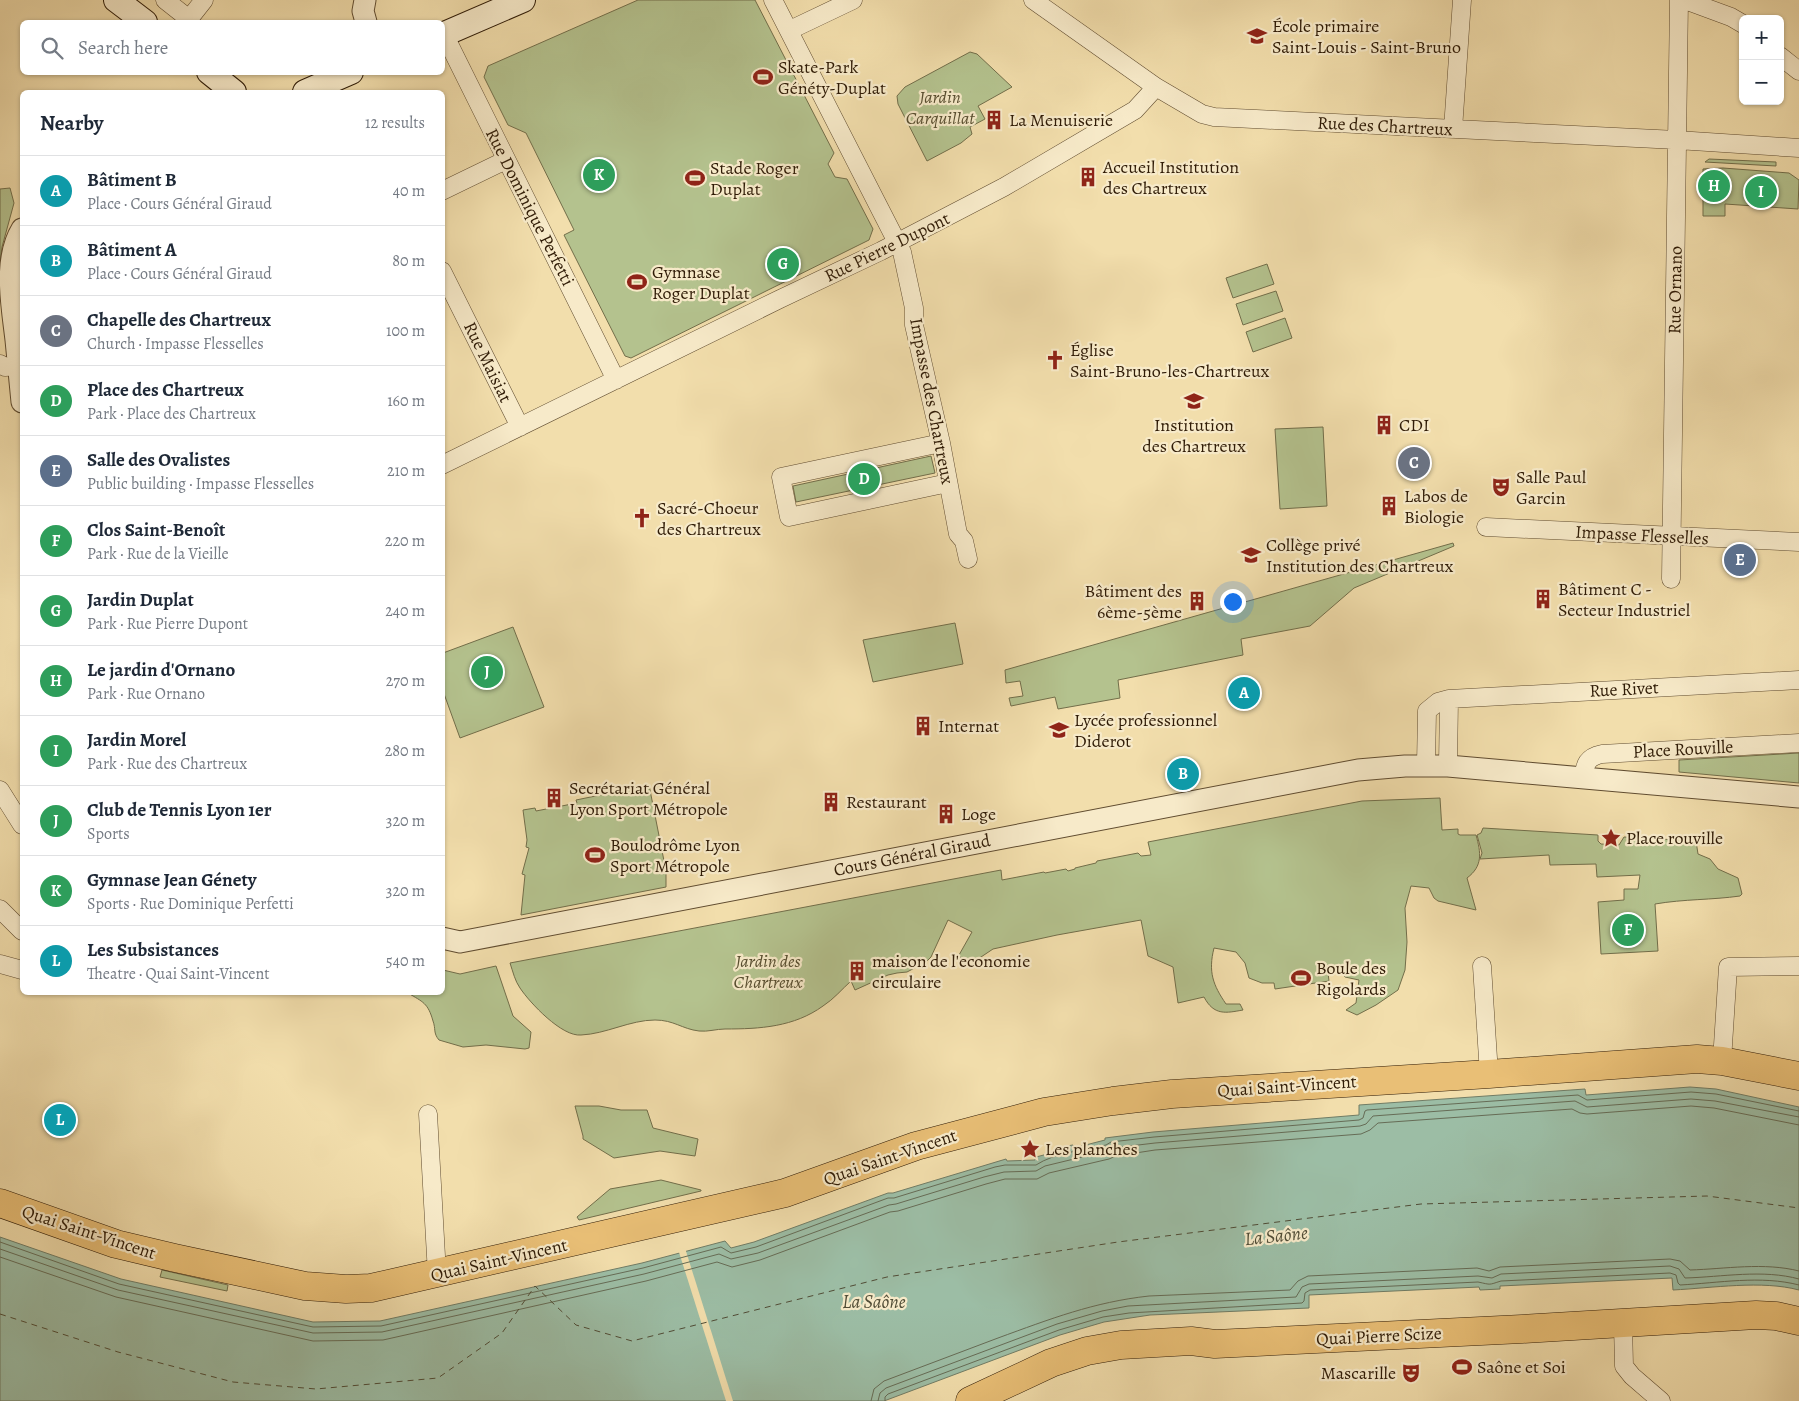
<!DOCTYPE html>
<html lang="en">
<head>
<meta charset="utf-8">
<style>
	body { margin:0; font-family:Alegreya,serif; background:#f2f2f3; color:#1f2937 }
	.controls { position:absolute; right:15px; top:15px; display:grid; overflow:hidden; border-radius:8px; box-shadow:0 1px 4px #0004 }
	.controls button { width:45px; height:45px; display:grid; place-items:center; padding:0; border:0; border-bottom:1px solid #e0e1e3; background:#fff; color:#1f2937; font:25px sans-serif }
	.you { position:absolute; left:1232px; top:601px; width:18px; height:18px; margin:-12px; border:4px solid #fff; border-radius:50%; background:#1a73e8; box-shadow:0 0 0 8px #1a73e833 }
	.badge { display:grid; place-items:center; width:32px; height:32px; border-radius:50%; background:#8f2418; color:#fff; font-size:16px; font-weight:700 }
	.pin { position:absolute; translate:-50% -50%; border:2px solid #fff; box-shadow:0 1px 5px #0006 }
	.list { margin:0; padding:0; list-style:none }
	h2 { display:flex; justify-content:space-between; align-items:center; height:65px; margin:0; padding:0 20px; font-size:21px }
	h2 small { font-size:16px; font-weight:400; color:#747a83 }
	.list li { display:grid; grid-template-columns:32px 1fr auto; gap:15px; align-items:center; box-sizing:border-box; height:70px; padding:0 20px; border-top:1px solid #e0e1e3 }
	.list b { display:block; font-size:19px; white-space:nowrap }
	.list p { margin:0; font-size:16px; white-space:nowrap; color:#747a83 }
	.list em { font-size:16px; font-style:normal; color:#747a83 }
	.icon { flex:none; width:28px; height:28px; fill:none; stroke:currentColor; stroke-width:2; stroke-linecap:round; stroke-linejoin:round }
	.map { position:relative; flex:none; width:1799px; height:1401px; overflow:hidden }
	.search { position:absolute; background:#fff; box-shadow:0 1px 4px #0004; left:20px; top:20px; width:425px; height:55px; display:flex; align-items:center; gap:12px; box-sizing:border-box; padding:0 18px; border-radius:8px; color:#747a83; font-size:19px }
	.panel { position:absolute; background:#fff; box-shadow:0 1px 4px #0004; left:20px; top:90px; width:425px; height:905px; border-radius:8px }
	.map>svg:first-child { display:block }
</style>
</head>
<body>
<div class="map">
<svg width="1799" height="1401" viewBox="0 0 1799 1401">
	<rect width="100%" height="100%" fill="#f2deac"/>
	<filter id="stains"><feTurbulence type="fractalNoise" baseFrequency=".004" numOctaves="4"/><feColorMatrix values="0 0 0 0 .2 0 0 0 0 .09 0 0 0 0 .02 0 0 0 .5 -.17"/></filter>
	<radialGradient id="worn" r=".72"><stop offset=".6" stop-color="#630" stop-opacity="0"/><stop offset="1" stop-color="#630" stop-opacity=".3"/></radialGradient>
	<path fill="#b4c28e" stroke="#726e4a" d="M638 0H755L834 153 828 164 835 177 847 179 873 229 869 240 631 358 625 356 564 235 574 230 526 133 508 125 484 77 488 66Z
		M970 52 977 54 1012 87 978 106 985 119 970 127 972 134 961 143 927 161 898 104 897 96 905 87Z
		M1709 159 1776 162V166L1705 162Z
		M1723 168 1789 173 1799 180 1798 209 1725 204V216H1703V169Z
		M10 188 14 203 2 247 0 263V189Z
		M1267 264 1274 284 1233 298 1226 278Z
		M1276 291 1283 311 1243 325 1236 304Z
		M1285 318 1292 338 1253 352 1246 332Z
		M1323 427 1327 506 1280 509 1275 429Z
		M931 456 935 473 796 502 793 486Z
		M1453 543 1454 546 1354 588 1310 626 1241 639 1243 655 1118 680 1120 698 1058 709 1055 697 1011 706 1009 698 1023 696 1020 681 1006 683 1005 670Z
		M955 623 963 664 873 682 863 640Z
		M513 627 544 707 460 738 443 691V653Z
		M1799 753V783L1679 772V760Z
		M649 785 666 871V887L521 915 525 875 522 874 529 848 526 847 527 840 523 810 535 808 536 811 577 803 576 800Z
		M1440 798 1442 830 1458 829V834L1460 835H1476C1481 853 1483 866 1467 878L1476 910 1438 901 1434 898 1429 888 1411 886 1405 908 1407 942 1405 970 1398 990 1376 1005 1357 1015 1346 1010 1356 1003 1359 980 1345 977 1340 970 1328 973 1329 981 1275 989 1274 983H1262L1249 978 1245 963 1236 952 1214 948C1208 972 1213 985 1226 1004H1240L1243 1010C1226 1013 1214 1016 1204 997L1178 1003 1173 967 1148 956 1141 920 1057 935 993 949 966 967 959 955 972 932 948 920 931 957 926 962 907 972 897 973 888 975 855 990 851 981C842 989 834 999 823 1006 794 1027 760 1029 725 1029 716 1029 708 1032 699 1031 682 1029 674 1020 655 1020 630 1020 606 1034 581 1035 562 1037 530 1003 520 988 515 981 513 972 510 963L1001 870 1002 880 1044 872 1045 873 1066 869 1068 871 1075 869V868L1096 863 1097 861 1138 853 1141 856 1151 855 1148 842 1362 801Z
		M1483 828 1598 835V841L1601 844 1619 845 1624 837 1696 841 1698 854 1710 859 1718 869 1738 878 1742 894 1740 896C1712 900 1684 899 1655 904L1658 951 1601 954 1598 902 1624 900V889H1638L1640 875 1597 877 1596 864 1550 865 1549 855 1480 859 1482 853 1477 835 1481 833Z
		M496 966 513 1016 531 1032 529 1048 525 1049 486 1045 463 1047 439 1040C433 1033 436 1029 433 1021 428 1003 423 1002 408 993L442 992 443 970 460 974Z
		M575 1106H599L621 1110H647L653 1128 698 1139 695 1156 660 1151 614 1158 583 1139V1136Z
		M661 1180 701 1190V1191L579 1220 577 1217 610 1189Z
		M162 1270 228 1285 227 1291 160 1277Z"/>
	<path fill="#9cbda5" stroke="#707c65" d="M1690 1087 1716 1089 1799 1107V1290C1762 1280 1712 1288 1673 1290L1672 1278 1500 1286V1289L1480 1290 1479 1287 1309 1295V1308L1150 1315 1104 1322 1060 1335 884 1401H0V1237L121 1279 313 1322 380 1321 642 1263 725 1241 731 1248 754 1242 888 1193H893L996 1162 1006 1159 1007 1161 1035 1160 1036 1157 1067 1149 1066 1146 1073 1145 1074 1148 1105 1140V1138L1153 1132 1359 1115V1105L1585 1089 1586 1095Z"/>
	<path fill="#f2deac" d="M685 1248 733 1401H726L678 1249Z"/>
	<g fill="none" stroke-linecap="round" stroke-linejoin="round">
		<path stroke="#666c56" stroke-width="1" d="M0 1242 119 1284 313 1327 381 1326 643 1268 721 1247 731 1253 756 1247 888 1198H894L995 1167 1005 1165H1036C1054 1153 1084 1150 1106 1145L1111 1142 1154 1137 1359 1120 1363 1118 1365 1111 1367 1110 1578 1095 1587 1100 1691 1092 1716 1094 1799 1111
			M0 1249 118 1290 313 1333 382 1332 644 1274 719 1254 731 1259 758 1253 889 1205 896 1204 984 1177 1004 1172 1036 1171 1045 1166 1107 1151 1113 1148 1155 1143 1360 1126 1366 1124 1373 1116 1575 1101 1587 1107 1691 1099 1715 1101 1799 1117
			M0 1257 116 1297 313 1341 383 1340 646 1281 717 1262 732 1267 760 1260 890 1212 898 1211 986 1184 1005 1179H1037L1049 1173 1109 1159 1116 1156 1155 1150 1361 1134 1370 1130 1378 1123 1572 1109 1580 1113 1587 1114 1691 1106 1714 1108 1799 1125
			M871 1401 874 1389 884 1381C922 1367 960 1352 998 1338 1050 1319 1094 1302 1149 1296L1290 1290 1298 1281 1308 1276 1477 1268 1489 1271 1500 1267 1670 1259 1680 1261 1690 1270C1725 1269 1764 1262 1799 1271
			M878 1401 880 1393 886 1388 1057 1324 1102 1311 1128 1306 1296 1297 1302 1287 1309 1284 1478 1276 1492 1278 1501 1274 1670 1266 1679 1269 1685 1278C1722 1277 1763 1269 1799 1279
			M885 1401V1397L888 1394 1059 1330 1103 1317 1129 1313 1302 1303 1304 1301 1305 1293 1310 1290 1478 1282C1492 1285 1488 1285 1501 1281L1670 1273 1676 1275 1678 1283 1680 1285C1718 1283 1761 1275 1799 1285"/>
		<path stroke="#504c36" stroke-width="1" stroke-dasharray="6 5" stroke-linecap="butt" d="M0 1314 118 1352 233 1382 316 1389 438 1378 502 1333 535 1286 576 1325 632 1341 887 1277 1118 1242 1421 1204 1707 1196 1799 1208"/>
		<defs>
			<path id="minor" d="M165 0 189 19 204 0
				M773 0 902 252 914 308V325L941 443 958 534 964 541 968 559
				M1033 0 1156 87 1202 114 1214 117 1677 140 1799 148
				M1685 0 1731 17 1743 24
				M790 30 853 0
				M444 34 616 380
				M1780 56 1799 71
				M1453 129 1462 0
				M442 191 506 160
				M442 271 520 427
				M0 364 5 367 19 366
				M941 443 781 477 789 517 948 483
				M442 465 780 299 881 251 1004 187 1135 110 1156 87
				M1486 527 1799 542
				M1671 579 1679 0
				M1426 765 1427 711 1438 702 1449 699 1799 680
				M1448 766 1449 699
				M1583 778C1585 764 1587 757 1602 754L1799 743
				M0 790 22 825
				M0 909 22 931
				M0 964 22 970
				M1482 966 1489 1074
				M1722 1061 1728 967 1799 966
				M428 1114 437 1274
				M1623 1324 1624 1366 1632 1376 1661 1401"/>
			<path id="tertiary" d="M365 0 363 11 366 22
				M22 229C3 260 12 305 16 340 18 360 20 381 22 402
				M442 938 460 942 1358 770 1405 766H1448L1799 797"/>
			<path id="secondary" d="M116 0 145 22
				M442 35 523 0
				M209 72 234 92
				M305 92 351 72"/>
			<path id="primary" d="M0 1203 116 1244 175 1258 305 1286 346 1289 371 1288 785 1193 916 1146 1044 1112 1113 1101 1172 1094 1489 1074 1697 1059 1722 1061 1799 1076
				M970 1401 1051 1363 1087 1351 1121 1345 1191 1341 1215 1344 1522 1329 1756 1315 1776 1316 1799 1321"/>
		</defs>
		<use href="#minor" stroke="#604c30" stroke-width="19"/>
		<use href="#tertiary" stroke="#604c30" stroke-width="23"/>
		<use href="#secondary" stroke="#2f1b06" stroke-width="26"/>
		<use href="#primary" stroke="#2f1b06" stroke-width="29"/>
		<use href="#minor" stroke="#f7eac9" stroke-width="18"/>
		<use href="#tertiary" stroke="#f7eac9" stroke-width="21"/>
		<use href="#secondary" stroke="#f7eac9" stroke-width="24"/>
		<use href="#primary" stroke="#e9bf76" stroke-width="28"/>
	</g>
	<defs>
		<symbol id="school-bare" viewBox="-9 -9 18 18"><path d="M0-5L7-2L0 1L-7-2ZM-4 1L0 2.5L4 1V4Q0 6-4 4Z" fill="#8f2418" stroke="#f7eac9" stroke-width="2.5" paint-order="stroke"/></symbol>
		<symbol id="stadium-bare" viewBox="-9 -9 18 18"><path d="M0-5a6.5 5 0 1 0 0 10a6.5 5 0 1 0 0-10ZM-3.5-1.8h7v3.6h-7Z" fill="#8f2418" stroke="#f7eac9" stroke-width="2.5" paint-order="stroke"/></symbol>
		<symbol id="building-bare" viewBox="-9 -9 18 18"><path d="M-4-6H4V6H1V3H-1V6H-4ZM-2.5-4.3h1.7v1.8h-1.7ZM.8-4.3h1.7v1.8H.8ZM-2.5-1h1.7V.8h-1.7ZM.8-1h1.7V.8H.8Z" fill="#8f2418" stroke="#f7eac9" stroke-width="2.5" paint-order="stroke"/></symbol>
		<symbol id="church-bare" viewBox="-9 -9 18 18"><path d="M-1.2-6h2.4v3.5h3.3v2.4h-3.3V6h-2.4V-.1h-3.3v-2.4h3.3Z" fill="#8f2418" stroke="#f7eac9" stroke-width="2.5" paint-order="stroke"/></symbol>
		<symbol id="theatre-bare" viewBox="-9 -9 18 18"><path d="M-5-5.5Q0-4 5-5.5V0Q5 5 0 6Q-5 5-5 0ZM-3.3-2.5H-1v1.5H-3.3ZM1-2.5H3.3v1.5H1ZM-2.8 1Q0 5.5 2.8 1Z" fill="#8f2418" stroke="#f7eac9" stroke-width="2.5" paint-order="stroke"/></symbol>
		<symbol id="sight-bare" viewBox="-9 -9 18 18"><path d="M0-6L1.8-2.2L6-1.7L2.9 1.2L3.7 5.4L0 3.3L-3.7 5.4L-2.9 1.2L-6-1.7L-1.8-2.2Z" fill="#8f2418" stroke="#f7eac9" stroke-width="2.5" paint-order="stroke"/></symbol>
	</defs>
	<g fill-rule="evenodd">
		<use href="#school-bare" x="1243" y="22" width="28" height="28"/>
		<use href="#stadium-bare" x="749" y="63" width="28" height="28"/>
		<use href="#building-bare" x="980" y="106" width="28" height="28"/>
		<use href="#building-bare" x="1074" y="163" width="28" height="28"/>
		<use href="#stadium-bare" x="681" y="164" width="28" height="28"/>
		<use href="#stadium-bare" x="623" y="268" width="28" height="28"/>
		<use href="#church-bare" x="1041" y="346" width="28" height="28"/>
		<use href="#school-bare" x="1180" y="387" width="28" height="28"/>
		<use href="#building-bare" x="1370" y="411" width="28" height="28"/>
		<use href="#theatre-bare" x="1487" y="473" width="28" height="28"/>
		<use href="#building-bare" x="1375" y="492" width="28" height="28"/>
		<use href="#church-bare" x="628" y="504" width="28" height="28"/>
		<use href="#school-bare" x="1237" y="541" width="28" height="28"/>
		<use href="#building-bare" x="1529" y="585" width="28" height="28"/>
		<use href="#building-bare" x="1183" y="587" width="28" height="28"/>
		<use href="#building-bare" x="909" y="712" width="28" height="28"/>
		<use href="#school-bare" x="1045" y="716" width="28" height="28"/>
		<use href="#building-bare" x="540" y="784" width="28" height="28"/>
		<use href="#building-bare" x="817" y="788" width="28" height="28"/>
		<use href="#building-bare" x="932" y="800" width="28" height="28"/>
		<use href="#sight-bare" x="1597" y="824" width="28" height="28"/>
		<use href="#stadium-bare" x="581" y="841" width="28" height="28"/>
		<use href="#building-bare" x="843" y="957" width="28" height="28"/>
		<use href="#stadium-bare" x="1287" y="964" width="28" height="28"/>
		<use href="#sight-bare" x="1016" y="1135" width="28" height="28"/>
		<use href="#stadium-bare" x="1448" y="1353" width="28" height="28"/>
		<use href="#theatre-bare" x="1397" y="1359" width="28" height="28"/>
	</g>
	<g text-anchor="middle" stroke-width="4.5" stroke-linejoin="round" paint-order="stroke">
		<g font-size="18" fill="#2f1b06" stroke="#f7eac9" text-anchor="start">
			<text x="1272" y="32">École primaire<tspan x="1272" dy="21">Saint-Louis - Saint-Bruno</tspan></text>
			<text x="778" y="73">Skate-Park<tspan x="778" dy="21">Généty-Duplat</tspan></text>
			<text x="1009" y="126">La Menuiserie</text>
			<text x="1103" y="173">Accueil Institution<tspan x="1103" dy="21">des Chartreux</tspan></text>
			<text x="710" y="174">Stade Roger<tspan x="710" dy="21">Duplat</tspan></text>
			<text x="652" y="278">Gymnase<tspan x="652" dy="21">Roger Duplat</tspan></text>
			<text x="1070" y="356">Église<tspan x="1070" dy="21">Saint-Bruno-les-Chartreux</tspan></text>
			<text x="1194" y="431" text-anchor="middle">Institution<tspan x="1194" dy="21">des Chartreux</tspan></text>
			<text x="1399" y="431">CDI</text>
			<text x="1516" y="483">Salle Paul<tspan x="1516" dy="21">Garcin</tspan></text>
			<text x="1404" y="502">Labos de<tspan x="1404" dy="21">Biologie</tspan></text>
			<text x="657" y="514">Sacré-Choeur<tspan x="657" dy="21">des Chartreux</tspan></text>
			<text x="1266" y="551">Collège privé<tspan x="1266" dy="21">Institution des Chartreux</tspan></text>
			<text x="1558" y="595">Bâtiment C -<tspan x="1558" dy="21">Secteur Industriel</tspan></text>
			<text x="1182" y="597" text-anchor="end">Bâtiment des<tspan x="1182" dy="21">6ème-5ème</tspan></text>
			<text x="1074" y="726">Lycée professionnel<tspan x="1074" dy="21">Diderot</tspan></text>
			<text x="938" y="732">Internat</text>
			<text x="569" y="794">Secrétariat Général<tspan x="569" dy="21">Lyon Sport Métropole</tspan></text>
			<text x="846" y="808">Restaurant</text>
			<text x="961" y="820">Loge</text>
			<text x="1626" y="844">Place rouville</text>
			<text x="610" y="851">Boulodrôme Lyon<tspan x="610" dy="21">Sport Métropole</tspan></text>
			<text x="872" y="967">maison de l'economie<tspan x="872" dy="21">circulaire</tspan></text>
			<text x="1316" y="974">Boule des<tspan x="1316" dy="21">Rigolards</tspan></text>
			<text x="1045" y="1155">Les planches</text>
			<text x="1477" y="1373">Saône et Soi</text>
			<text x="1396" y="1379" text-anchor="end">Mascarille</text>
		</g>
		<g font-size="18" font-style="italic" fill="#574d2f" stroke="#f7eac9">
			<text x="940" y="103">Jardin<tspan x="940" dy="21">Carquillat</tspan></text>
			<text x="768" y="967">Jardin des<tspan x="768" dy="21">Chartreux</tspan></text>
		</g>
		<g font-size="18" fill="#2f1b06" stroke="#f7eac9">
			<text transform="translate(1385 126) rotate(3)" y="6">Rue des Chartreux</text>
			<text transform="translate(530 207) rotate(63)" y="6">Rue Dominique Perfetti</text>
			<text transform="translate(887 247) rotate(-26)" y="6">Rue Pierre Dupont</text>
			<text transform="translate(1675 290) rotate(-89)" y="6">Rue Ornano</text>
			<text transform="translate(488 362) rotate(64)" y="6">Rue Maisiat</text>
			<text transform="translate(932 401) rotate(79)" y="6">Impasse des Chartreux</text>
			<text transform="translate(1642 535) rotate(3)" y="6">Impasse Flesselles</text>
			<text transform="translate(1624 689) rotate(-3)" y="6">Rue Rivet</text>
			<text transform="translate(1683 749) rotate(-3)" y="6">Place Rouville</text>
			<text transform="translate(912 855) rotate(-11)" y="6">Cours Général Giraud</text>
			<text transform="translate(1287 1086) rotate(-4)" y="6">Quai Saint-Vincent</text>
			<text transform="translate(890 1157) rotate(-19)" y="6">Quai Saint-Vincent</text>
			<text transform="translate(89 1232) rotate(18)" y="6">Quai Saint-Vincent</text>
			<text transform="translate(499 1260) rotate(-13)" y="6">Quai Saint-Vincent</text>
			<text transform="translate(1379 1336) rotate(-3)" y="6">Quai Pierre Scize</text>
		</g>
		<g font-size="19" font-style="italic" fill="#504c36" stroke="#f7eac9">
			<text transform="translate(1276 1235) rotate(-6)" y="7">La Saône</text>
			<text x="874" y="1308">La Saône</text>
		</g>
	</g>
	<rect width="100%" height="100%" filter="url(#stains)"/>
	<rect width="100%" height="100%" fill="url(#worn)"/>
</svg>
<div class="controls">
<button>+</button>
<button>−</button>
</div>
<div class="you"></div>
<div class="pin badge" style="left:1244px;top:693px;background:#0f9aa8">A</div>
<div class="pin badge" style="left:1183px;top:774px;background:#0f9aa8">B</div>
<div class="pin badge" style="left:1414px;top:463px;background:#6b7280">C</div>
<div class="pin badge" style="left:864px;top:479px;background:#2e9e5b">D</div>
<div class="pin badge" style="left:1740px;top:560px;background:#5c6f8a">E</div>
<div class="pin badge" style="left:1628px;top:930px;background:#2e9e5b">F</div>
<div class="pin badge" style="left:783px;top:264px;background:#2e9e5b">G</div>
<div class="pin badge" style="left:1714px;top:186px;background:#2e9e5b">H</div>
<div class="pin badge" style="left:1761px;top:192px;background:#2e9e5b">I</div>
<div class="pin badge" style="left:487px;top:672px;background:#2e9e5b">J</div>
<div class="pin badge" style="left:599px;top:175px;background:#2e9e5b">K</div>
<div class="pin badge" style="left:60px;top:1120px;background:#0f9aa8">L</div>
<div class="search"><svg class="icon" aria-label="search" viewBox="0 0 24 24"><circle cx="10" cy="10" r="6"/><path d="M15 15l6 6"/></svg>Search here</div>
<section class="panel">
<h2>Nearby<small>12 results</small></h2>
<ul class="list">
<li><span class="badge" style="background:#0f9aa8">A</span><div><b>Bâtiment B</b><p>Place · Cours Général Giraud</p></div><em>40 m</em></li>
<li><span class="badge" style="background:#0f9aa8">B</span><div><b>Bâtiment A</b><p>Place · Cours Général Giraud</p></div><em>80 m</em></li>
<li><span class="badge" style="background:#6b7280">C</span><div><b>Chapelle des Chartreux</b><p>Church · Impasse Flesselles</p></div><em>100 m</em></li>
<li><span class="badge" style="background:#2e9e5b">D</span><div><b>Place des Chartreux</b><p>Park · Place des Chartreux</p></div><em>160 m</em></li>
<li><span class="badge" style="background:#5c6f8a">E</span><div><b>Salle des Ovalistes</b><p>Public building · Impasse Flesselles</p></div><em>210 m</em></li>
<li><span class="badge" style="background:#2e9e5b">F</span><div><b>Clos Saint-Benoît</b><p>Park · Rue de la Vieille</p></div><em>220 m</em></li>
<li><span class="badge" style="background:#2e9e5b">G</span><div><b>Jardin Duplat</b><p>Park · Rue Pierre Dupont</p></div><em>240 m</em></li>
<li><span class="badge" style="background:#2e9e5b">H</span><div><b>Le jardin d'Ornano</b><p>Park · Rue Ornano</p></div><em>270 m</em></li>
<li><span class="badge" style="background:#2e9e5b">I</span><div><b>Jardin Morel</b><p>Park · Rue des Chartreux</p></div><em>280 m</em></li>
<li><span class="badge" style="background:#2e9e5b">J</span><div><b>Club de Tennis Lyon 1er</b><p>Sports</p></div><em>320 m</em></li>
<li><span class="badge" style="background:#2e9e5b">K</span><div><b>Gymnase Jean Génety</b><p>Sports · Rue Dominique Perfetti</p></div><em>320 m</em></li>
<li><span class="badge" style="background:#0f9aa8">L</span><div><b>Les Subsistances</b><p>Theatre · Quai Saint-Vincent</p></div><em>540 m</em></li>
</ul>
</section>
</div>
</body>
</html>
